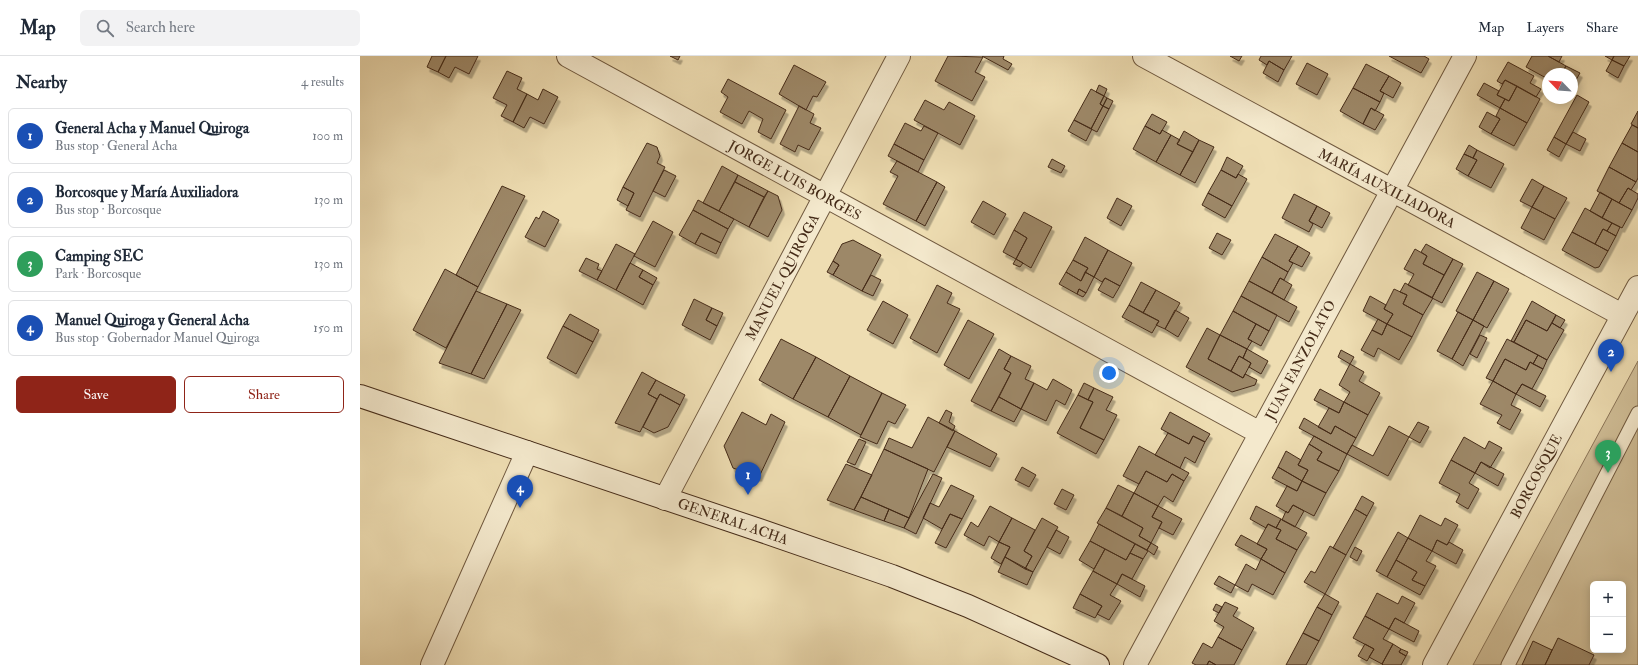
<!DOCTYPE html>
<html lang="en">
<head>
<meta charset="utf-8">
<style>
	body { margin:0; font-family:"IM FELL Double Pica",serif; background:#f2f2f3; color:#1f2937 }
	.controls { position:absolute; right:12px; bottom:12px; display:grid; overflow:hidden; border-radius:6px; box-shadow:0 2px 10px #0003 }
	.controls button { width:36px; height:36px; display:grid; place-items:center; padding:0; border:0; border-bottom:1px solid #e0e1e3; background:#fff; color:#1f2937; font:20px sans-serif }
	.compass { position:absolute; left:1182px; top:12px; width:36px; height:36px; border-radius:50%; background:#fff; box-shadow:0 2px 10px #0003; rotate:295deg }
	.you { position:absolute; left:749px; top:317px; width:14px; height:14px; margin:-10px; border:3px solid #fff; border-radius:50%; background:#1a73e8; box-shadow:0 0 0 6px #1a73e833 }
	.badge { display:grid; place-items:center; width:26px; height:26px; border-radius:50%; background:#8f2418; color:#fff; font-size:13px; font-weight:700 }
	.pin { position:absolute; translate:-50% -33px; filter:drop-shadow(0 1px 2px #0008) }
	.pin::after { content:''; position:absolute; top:21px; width:14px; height:12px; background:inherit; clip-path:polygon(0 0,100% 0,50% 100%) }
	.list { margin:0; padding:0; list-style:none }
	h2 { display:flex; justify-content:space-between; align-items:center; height:52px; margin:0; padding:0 16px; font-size:17px }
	h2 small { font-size:13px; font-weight:400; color:#747a83 }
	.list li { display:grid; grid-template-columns:26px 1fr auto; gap:12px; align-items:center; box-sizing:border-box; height:56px; margin:0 8px 8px; padding:0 8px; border:1px solid #e0e1e3; border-radius:6px }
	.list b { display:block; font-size:15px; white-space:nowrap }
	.list p { margin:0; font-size:13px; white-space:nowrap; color:#747a83 }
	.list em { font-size:13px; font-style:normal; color:#747a83 }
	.actions { display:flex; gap:8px; padding:12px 16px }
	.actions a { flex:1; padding:9px 0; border:1px solid #8f2418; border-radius:6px; text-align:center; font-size:14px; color:#8f2418 }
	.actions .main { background:#8f2418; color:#fff }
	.icon { flex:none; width:22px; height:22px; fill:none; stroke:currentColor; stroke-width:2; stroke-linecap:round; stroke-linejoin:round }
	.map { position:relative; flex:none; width:1278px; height:609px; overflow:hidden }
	header { display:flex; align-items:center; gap:24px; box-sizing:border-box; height:56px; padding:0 20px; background:#fff; border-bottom:1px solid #e0e1e3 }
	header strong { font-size:19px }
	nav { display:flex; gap:22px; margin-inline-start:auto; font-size:14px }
	.search { width:280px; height:36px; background:#f2f2f3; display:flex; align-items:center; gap:10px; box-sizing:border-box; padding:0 14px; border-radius:6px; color:#747a83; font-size:15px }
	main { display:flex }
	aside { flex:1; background:#fff }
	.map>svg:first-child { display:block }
</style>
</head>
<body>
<header>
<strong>Map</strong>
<div class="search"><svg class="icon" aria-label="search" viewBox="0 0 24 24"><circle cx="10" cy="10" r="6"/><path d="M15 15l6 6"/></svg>Search here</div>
<nav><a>Map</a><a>Layers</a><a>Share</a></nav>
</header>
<main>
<aside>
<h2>Nearby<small>4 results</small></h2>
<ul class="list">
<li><span class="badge" style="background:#1a4fb4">1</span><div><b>General Acha y Manuel Quiroga</b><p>Bus stop · General Acha</p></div><em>100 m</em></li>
<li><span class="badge" style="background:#1a4fb4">2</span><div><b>Borcosque y María Auxiliadora</b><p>Bus stop · Borcosque</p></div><em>130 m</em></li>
<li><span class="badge" style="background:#2e9e5b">3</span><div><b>Camping SEC</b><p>Park · Borcosque</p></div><em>130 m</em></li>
<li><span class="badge" style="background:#1a4fb4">4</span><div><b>Manuel Quiroga y General Acha</b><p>Bus stop · Gobernador Manuel Quiroga</p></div><em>150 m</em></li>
</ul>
<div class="actions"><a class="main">Save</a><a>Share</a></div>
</aside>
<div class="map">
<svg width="1278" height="609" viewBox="0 0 1278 609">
	<defs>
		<filter id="shadow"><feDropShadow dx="2.5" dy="4.5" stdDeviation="0" flood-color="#0004"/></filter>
	</defs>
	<rect width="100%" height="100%" fill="#eeddb2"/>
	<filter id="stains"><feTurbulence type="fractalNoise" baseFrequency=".005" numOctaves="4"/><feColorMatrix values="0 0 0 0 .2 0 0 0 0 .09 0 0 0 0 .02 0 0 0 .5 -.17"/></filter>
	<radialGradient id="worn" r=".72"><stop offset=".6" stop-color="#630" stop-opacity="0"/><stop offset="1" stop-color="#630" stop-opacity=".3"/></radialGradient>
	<path fill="#d1bf98" stroke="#8b7558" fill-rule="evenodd" d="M1278 305V609H1113ZM1233 528H1263V594H1233Z"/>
	<path fill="#9d8868" stroke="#452b18" filter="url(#shadow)" d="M72 0H86L78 16 67 11Z
		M86 0H118L109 18 95 11 89 22 78 16Z
		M310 0H320L318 4Z
		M588 0 623 1 615 16 625 21 612 45 575 25Z
		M622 0H644L643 3 652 8 648 14Z
		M870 0H882L879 5Z
		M901 0H932L924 14 909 5 907 9 899 4Z
		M1029 0H1064L1069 3 1061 17Z
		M1172 0H1188L1206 10 1201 18H1188V23L1166 11Z
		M1188 0H1202L1199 6Z
		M1245 0H1254L1252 4Z
		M1254 0H1270L1264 10 1252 4Z
		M1252 4 1264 10 1258 22 1246 15Z
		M909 5 924 14 918 26 903 17Z
		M1148 6 1174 20 1170 27 1181 33 1176 41 1145 24 1142 28 1137 25Z
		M947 7 968 18 957 39 936 28Z
		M1006 8 1029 20 1020 35 1024 37 1020 46 993 32Z
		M434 9 466 26 457 41 453 40 446 54 419 38Z
		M1206 10 1220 17 1212 31V18H1201Z
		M147 15 162 22 157 33 167 38 153 66 141 60 147 49 133 42Z
		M1029 20 1041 27 1033 42 1020 35Z
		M368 23 426 54 411 83 398 76 403 63 389 55 382 68 360 56 368 41 361 36Z
		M1145 24 1157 30 1149 45 1137 39Z
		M1124 27 1139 35 1137 39 1145 43 1140 52 1117 39Z
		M739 29 747 33 744 40 736 36Z
		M1157 30 1180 43 1167 67 1140 52 1145 43 1149 45Z
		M993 32 1020 46 1015 55 1011 52 1003 68 980 55Z
		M183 33 198 41 184 68 170 61 164 72 153 66 167 38 178 44Z
		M731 33 744 40 740 48 743 50 731 73 714 64Z
		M1217 39 1229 46 1206 88 1194 81Z
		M744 40 747 42 743 50 740 48Z
		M747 42 753 45 749 53 743 50Z
		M565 44 584 54 589 46 615 60 600 89 554 64Z
		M439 50 454 58 450 67 461 72 449 94 438 89 435 96 420 88Z
		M743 50 749 53 737 76 731 73Z
		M1011 52 1024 59 1015 74 1003 68Z
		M1140 52 1167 67 1154 90 1131 78 1140 63 1136 60Z
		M1278 55V72L1271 68Z
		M1127 56 1140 63 1131 78 1119 71Z
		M792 58 807 66 800 78 785 70Z
		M714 64 732 73 726 85 708 75Z
		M545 67 561 75 564 70 578 77 564 104 534 88Z
		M1272 69 1278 72V96L1262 87Z
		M785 70 800 78 802 74 811 79 796 106 773 93Z
		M824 75 839 84 833 96 817 88Z
		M1213 76 1226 83 1220 95 1206 88Z
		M811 79 820 84 817 88 833 96 820 119 796 106Z
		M1194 81 1206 88 1199 101 1187 94Z
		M839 84 854 91 835 127 820 119Z
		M287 87 297 91 300 100 297 107 305 111 280 161 266 154 274 137 263 131Z
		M1262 87 1278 96V122L1276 126 1249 111Z
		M534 88 564 104 558 116 528 100Z
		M1109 89 1117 94 1113 102 1104 98Z
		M1117 94 1144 108 1131 132 1108 120 1117 104 1113 102Z
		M1104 98 1117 104 1108 120 1096 113Z
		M867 101 883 110 876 122 861 114Z
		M692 103 705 110 701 117 688 111Z
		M537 105 577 126 556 165 523 148 538 120 530 116Z
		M362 110 378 119 359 155 343 147Z
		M1249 111 1276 126 1271 134 1268 132 1259 147 1237 135Z
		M304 114 316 120 305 141 293 135Z
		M861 114 876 122 878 118 887 123 872 150 848 137Z
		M378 119 408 135 404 141 375 126Z
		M1172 123 1184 130 1172 151 1160 145Z
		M375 126 404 141 389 171 359 155Z
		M577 126 585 131 565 170 556 165Z
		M142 130 165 140 118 231 96 219Z
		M1184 130 1207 142 1195 163 1172 151Z
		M263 131 274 137 268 150 257 144Z
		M1268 132 1278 138V142L1272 154 1259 147Z
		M408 135 418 140 422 154 408 181 389 171Z
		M1240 136 1252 143 1242 162 1230 155Z
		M848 137 872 150 865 162 842 149Z
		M934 138 957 150 949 165 953 168 949 176 922 162Z
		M757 142 772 150 761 170 747 162Z
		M1252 143 1272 154 1262 172 1242 162Z
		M338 144 374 163 368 173 333 154Z
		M623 145 646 158 634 179 611 166Z
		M957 150 970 157 962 172 949 165Z
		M1172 151 1195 163 1184 184 1161 172Z
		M1225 152 1252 167 1247 175 1243 173 1235 188 1212 176Z
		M333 154 368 173 361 187 341 177 335 188 319 179Z
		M183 155 199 164 185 191 165 181 176 161 179 163Z
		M664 156 692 171 671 212 656 203 667 182 654 174Z
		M293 165 313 176 295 211 274 200Z
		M1252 167 1260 171 1256 180 1247 175Z
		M1243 173 1256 180 1248 195 1235 188Z
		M654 174 667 182 656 203 643 196Z
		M1212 176 1248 195 1239 211 1235 212 1202 194Z
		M341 177 361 187 356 198 335 188Z
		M857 177 871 184 862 199 849 192Z
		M915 178 938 190 929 205 933 207 928 216 902 201Z
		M725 181 748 194 734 221 725 216 728 212 713 204Z
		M493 184 521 199 502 235 473 219 479 209 473 205 482 188Z
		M256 188 275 198 256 234 237 224Z
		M1066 188 1093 203 1084 219 1063 208 1067 200 1061 196Z
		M938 190 950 197 942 211 929 205Z
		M1055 193 1067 200 1063 208 1084 219 1072 242 1048 229 1054 218 1044 213Z
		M748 194 772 207 760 230 745 222 742 226 734 221Z
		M902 201 928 216 924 224 920 222 912 237 889 225Z
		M226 202 239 208 237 213 242 215 237 224 219 215Z
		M656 203 663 207 660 211 653 208Z
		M1093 203 1103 208 1082 247 1072 242Z
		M713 204 728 212 721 225 706 216Z
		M473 205 479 209 473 219 467 216Z
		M270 207 283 214 279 221 293 229 283 249 256 234Z
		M85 213 118 231 86 292 53 274Z
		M283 214 297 222 293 229 279 221Z
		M706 216 721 225 725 216 734 221 726 237 719 233 717 238 699 228Z
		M1117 216 1134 225 1113 264 1096 255Z
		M511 219 521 224 513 240 502 235Z
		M745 222 760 230 753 242 738 234Z
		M920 222 932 229 924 244 912 237Z
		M889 225 937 251 929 266 881 240Z
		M1134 225 1149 233 1127 272 1113 264Z
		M781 226 796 234 783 257 769 249Z
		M1045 227 1073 242 1063 259 1043 248 1047 239 1040 236Z
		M577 229 592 237 587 247 600 253 577 297 550 282Z
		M719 233 726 237 723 241 717 238Z
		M1034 233 1047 239 1043 248 1063 259 1052 281 1027 268 1033 258 1024 253Z
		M796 234 820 247 805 273 796 269 799 265 783 257Z
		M116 235 147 248 111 318 79 307Z
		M881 240 917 259 909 275 873 255Z
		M1010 240 1026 249 1024 253 1033 258 1027 268 1003 255Z
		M334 243 352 252 346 264 357 270 350 284 322 269Z
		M523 245 548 259 533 288 507 274Z
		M1172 245 1196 259 1187 275 1166 264 1154 286 1151 285Z
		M147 248 161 254 124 323 111 318Z
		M769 249 799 265 792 277 762 261Z
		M352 252 363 257 357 270 346 264Z
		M815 254 829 262 818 281 805 273Z
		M873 255 896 268 888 283 892 285 887 293 860 279Z
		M1098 256 1113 264 1092 303 1077 295Z
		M210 258 239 274 233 286 203 270Z
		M1196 259 1205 264 1200 272 1192 267Z
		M1018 263 1027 268 1022 279 1012 274Z
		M608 264 634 278 609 323 584 309Z
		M1113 264 1124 270 1103 310 1092 303Z
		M1166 264 1187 275 1192 267 1204 274 1187 304 1154 286Z
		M896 268 909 275 901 290 888 283Z
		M1027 268 1052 281 1039 304 1018 292 1014 301 1001 294 1012 274 1022 279Z
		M203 270 233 286 216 318 187 302Z
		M847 272 860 279 848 303 883 322 885 318 897 324 895 329 872 336 826 311Z
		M860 279 887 293 883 302 879 300 871 315 848 303Z
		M1120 279 1127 282 1117 302 1110 298Z
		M421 283 456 301 433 343 399 324Z
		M1147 283 1178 299 1173 308 1170 306 1166 314 1145 303 1133 325 1126 322Z
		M639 293 651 300 644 313 651 317 631 355 611 345Z
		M887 293 908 305 901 318 889 311 891 307 883 302Z
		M981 294 994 301 990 308 978 301Z
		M1178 299 1187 304 1183 313 1173 308Z
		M651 300 671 310 665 323 674 327 661 353 639 341 651 317 644 313Z
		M879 300 891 307 883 322 871 315Z
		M456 301 490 320 468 361 433 343Z
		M1145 303 1166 314 1170 306 1183 313 1172 333 1162 328 1156 338 1133 325Z
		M990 308 1004 316 999 325 1020 337 1008 359 984 346 990 336 979 329Z
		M282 316 296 324 288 338 297 343 280 376 255 367Z
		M490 320 522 337 501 379 468 361Z
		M693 323 712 334 705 349 696 344 686 365 661 353 674 327 687 334Z
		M296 324 325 339 320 349 300 338 297 343 288 338Z
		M1133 325 1156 338 1151 349 1161 354 1150 374 1137 367 1142 359 1120 348Z
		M724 327 734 332 728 344 718 339Z
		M1162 328 1186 340 1180 351 1156 338Z
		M734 332 753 341 746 354 757 359 744 384 720 372 733 346 728 344Z
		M960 333 984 346 979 357 954 344Z
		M522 337 546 349 535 368 528 365 517 388 500 381Z
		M300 338 320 349 308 371 294 377 283 371Z
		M718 339 733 346 720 372 744 384 736 398 697 377Z
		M639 341 661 353 654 366 631 355Z
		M984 346 1008 359 996 382 975 370 971 378 958 371 969 352 979 357Z
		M586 354 592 357 589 366 595 370 593 375 579 367Z
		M382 356 406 369 411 358 425 366 399 421 373 412 364 390Z
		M810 356 850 378 845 386 833 380 829 388 801 373Z
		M568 361 595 375 574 416 524 393 529 382 552 392Z
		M944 362 971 378 975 370 996 382 987 398 939 372Z
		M1058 366 1069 371 1060 387 1049 381Z
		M1029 370 1049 381 1028 420 987 398 992 389 1013 400Z
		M595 375 637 398 630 411 587 391Z
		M808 377 829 388 833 380 845 386 835 407 825 401 820 412 795 399Z
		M954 380 987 398 979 415 957 404 962 396 949 388Z
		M1104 381 1125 393 1129 385 1142 392 1130 412 1121 406 1115 417 1091 404Z
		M499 383 506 386 495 409 487 406Z
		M949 388 962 396 957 404 979 415 966 437 942 425 948 414 938 409Z
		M779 390 829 417 824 425 812 418 807 426 786 415 779 428 763 420Z
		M524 393 568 413 549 462 501 441Z
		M926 395 941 404 938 409 948 414 942 425 918 411Z
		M1091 404 1115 417 1109 427 1119 433 1108 453 1096 446 1100 438 1079 427Z
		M1121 406 1144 418 1138 430 1115 417Z
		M486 408 512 419 494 454 467 444Z
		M662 411 676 419 669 431 655 424Z
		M918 411 942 425 937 435 912 422Z
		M786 415 807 426 812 418 824 425 813 446 804 440 798 450 774 437Z
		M573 418 582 422 556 478 544 472Z
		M942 425 966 437 954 460 933 449 928 457 916 450 927 430 937 435Z
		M591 429 614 440 602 463 590 458 582 473 563 462 570 447 579 451Z
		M758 429 774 437 762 460 746 452Z
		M702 433 714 439 706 454 694 448Z
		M774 437 798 450 792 461 802 466 791 487 779 480 783 472 762 460Z
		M1002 440 1014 447 1007 460 995 453Z
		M501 441 529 453 524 465 494 454Z
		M933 449 944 455 935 471 922 464 926 455 928 457Z
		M630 450 652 462 639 486 629 480 624 490 604 479 611 466 618 471Z
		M798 450 822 463 813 479 799 472 802 466 792 461Z
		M896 450 921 463 916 472 908 468 906 472 890 463Z
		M746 452 783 472 779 480 791 487 787 494 737 467Z
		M529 453 549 462 544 472 524 465Z
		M995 453 1007 460 986 499 973 492Z
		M590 458 602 463 586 492 575 487Z
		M1060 459 1081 470 1085 462 1098 469 1087 489 1077 484 1072 495 1048 482Z
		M652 462 675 474 664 495 672 500 665 513 645 501 650 491 639 486Z
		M682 462 698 471 673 516 665 513 672 500 664 495Z
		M921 463 947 477 937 494 916 483 921 474 916 472Z
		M739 468 775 488 766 504 730 485Z
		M908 468 921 474 916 483 937 494 925 517 901 503 907 493 897 488Z
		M696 474 709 481 700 498 687 491Z
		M1038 476 1048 482 1027 521 1016 515Z
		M881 479 907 493 901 503 875 489Z
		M1048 482 1072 495 1066 505 1076 510 1065 530 1052 524 1057 516 1036 504Z
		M1077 484 1087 489 1089 486 1103 494 1096 508 1072 495Z
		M730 485 745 493 734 513 719 504Z
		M639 486 650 491 641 508 631 502Z
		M791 487 798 491 794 499 787 494Z
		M775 488 788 495 783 503 770 497Z
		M970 490 986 499 965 538 944 526 951 515 955 517Z
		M995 491 1002 495 997 505 990 501Z
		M745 493 766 504 770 497 783 503 772 523 762 518 757 528 733 515Z
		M645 501 673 516 667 529 638 516Z
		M901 503 925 517 913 539 892 528 888 536 875 529 886 508 896 514Z
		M1036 504 1057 516 1052 524 1065 530 1060 539 1027 521Z
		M733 515 757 528 750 539 761 545 749 564 737 558 742 550 720 538Z
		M762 518 785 530 780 541 757 528Z
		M859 520 875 529 871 537 854 528Z
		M1017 537 1038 548 1042 540 1055 547 1044 567 1035 562 1029 573 1005 560Z
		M720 538 742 550 735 562 713 552Z
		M965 538 979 546 972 559 957 551Z
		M865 546 878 552 873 560 894 572 882 594 858 581 864 571 854 565Z
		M856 548 862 551 859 557 853 554Z
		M957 551 972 559 959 585 943 577Z
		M1005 560 1029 573 1023 583 1033 588 1022 608 1009 601 1014 593 993 582Z
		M1035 562 1059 575 1054 586 1029 573Z
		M943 577 959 585 946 609H926Z
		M858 581 882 594 874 609H856L849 605 847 609H836L832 607 843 587 852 592Z
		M1198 582 1234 599 1229 609H1185Z
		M1173 585 1192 594 1185 609H1162Z
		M1005 588 1014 593 1007 605 998 600Z
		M1033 588 1041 593 1039 596 1046 600 1041 609H1023L1022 608Z
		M1041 593 1048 596 1046 600 1039 596Z
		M849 605 856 609H847Z"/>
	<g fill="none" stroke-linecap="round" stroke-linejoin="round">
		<defs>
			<path id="lane" d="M1148 609 1278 357"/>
			<path id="street" d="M208 0 900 377
				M784 0 1262 259
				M305 443 539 0
				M72 609 167 396
				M775 609 1105 0
				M1074 609 1278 231"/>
			<path id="secondary" d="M0 340 399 474 532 520 608 550 738 609"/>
		</defs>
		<use href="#lane" stroke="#6f583e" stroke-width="15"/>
		<use href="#street" stroke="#6f583e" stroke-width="24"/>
		<use href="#secondary" stroke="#452b18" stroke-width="24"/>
		<use href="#lane" stroke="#f4e9cd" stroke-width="13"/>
		<use href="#street" stroke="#f4e9cd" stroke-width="22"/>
		<use href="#secondary" stroke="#f4e9cd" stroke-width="22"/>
	</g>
	<g text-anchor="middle" stroke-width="3" stroke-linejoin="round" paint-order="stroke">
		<g font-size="14" fill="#452b18" stroke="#f4e9cd">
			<text transform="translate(435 124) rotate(29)" y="5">JORGE LUIS BORGES</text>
			<text transform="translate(1027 132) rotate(28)" y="5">MARÍA AUXILIADORA</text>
			<text transform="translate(422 221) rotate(-62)" y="5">MANUEL QUIROGA</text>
			<text transform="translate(940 304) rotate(-62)" y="5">JUAN FANZOLATO</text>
			<text transform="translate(1176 420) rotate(-62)" y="5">BORCOSQUE</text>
			<text transform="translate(373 465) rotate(19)" y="5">GENERAL ACHA</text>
		</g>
	</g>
	<rect width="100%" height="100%" filter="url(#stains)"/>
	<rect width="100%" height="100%" fill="url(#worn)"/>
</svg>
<div class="controls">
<button>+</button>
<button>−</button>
</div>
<svg class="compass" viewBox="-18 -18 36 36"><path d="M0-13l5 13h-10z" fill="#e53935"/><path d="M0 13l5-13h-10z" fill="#747a83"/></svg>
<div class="you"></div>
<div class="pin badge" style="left:388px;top:439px;background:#1a4fb4">1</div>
<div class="pin badge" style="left:1251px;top:316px;background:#1a4fb4">2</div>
<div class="pin badge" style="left:1248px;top:417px;background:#2e9e5b">3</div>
<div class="pin badge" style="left:160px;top:452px;background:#1a4fb4">4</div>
</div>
</main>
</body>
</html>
